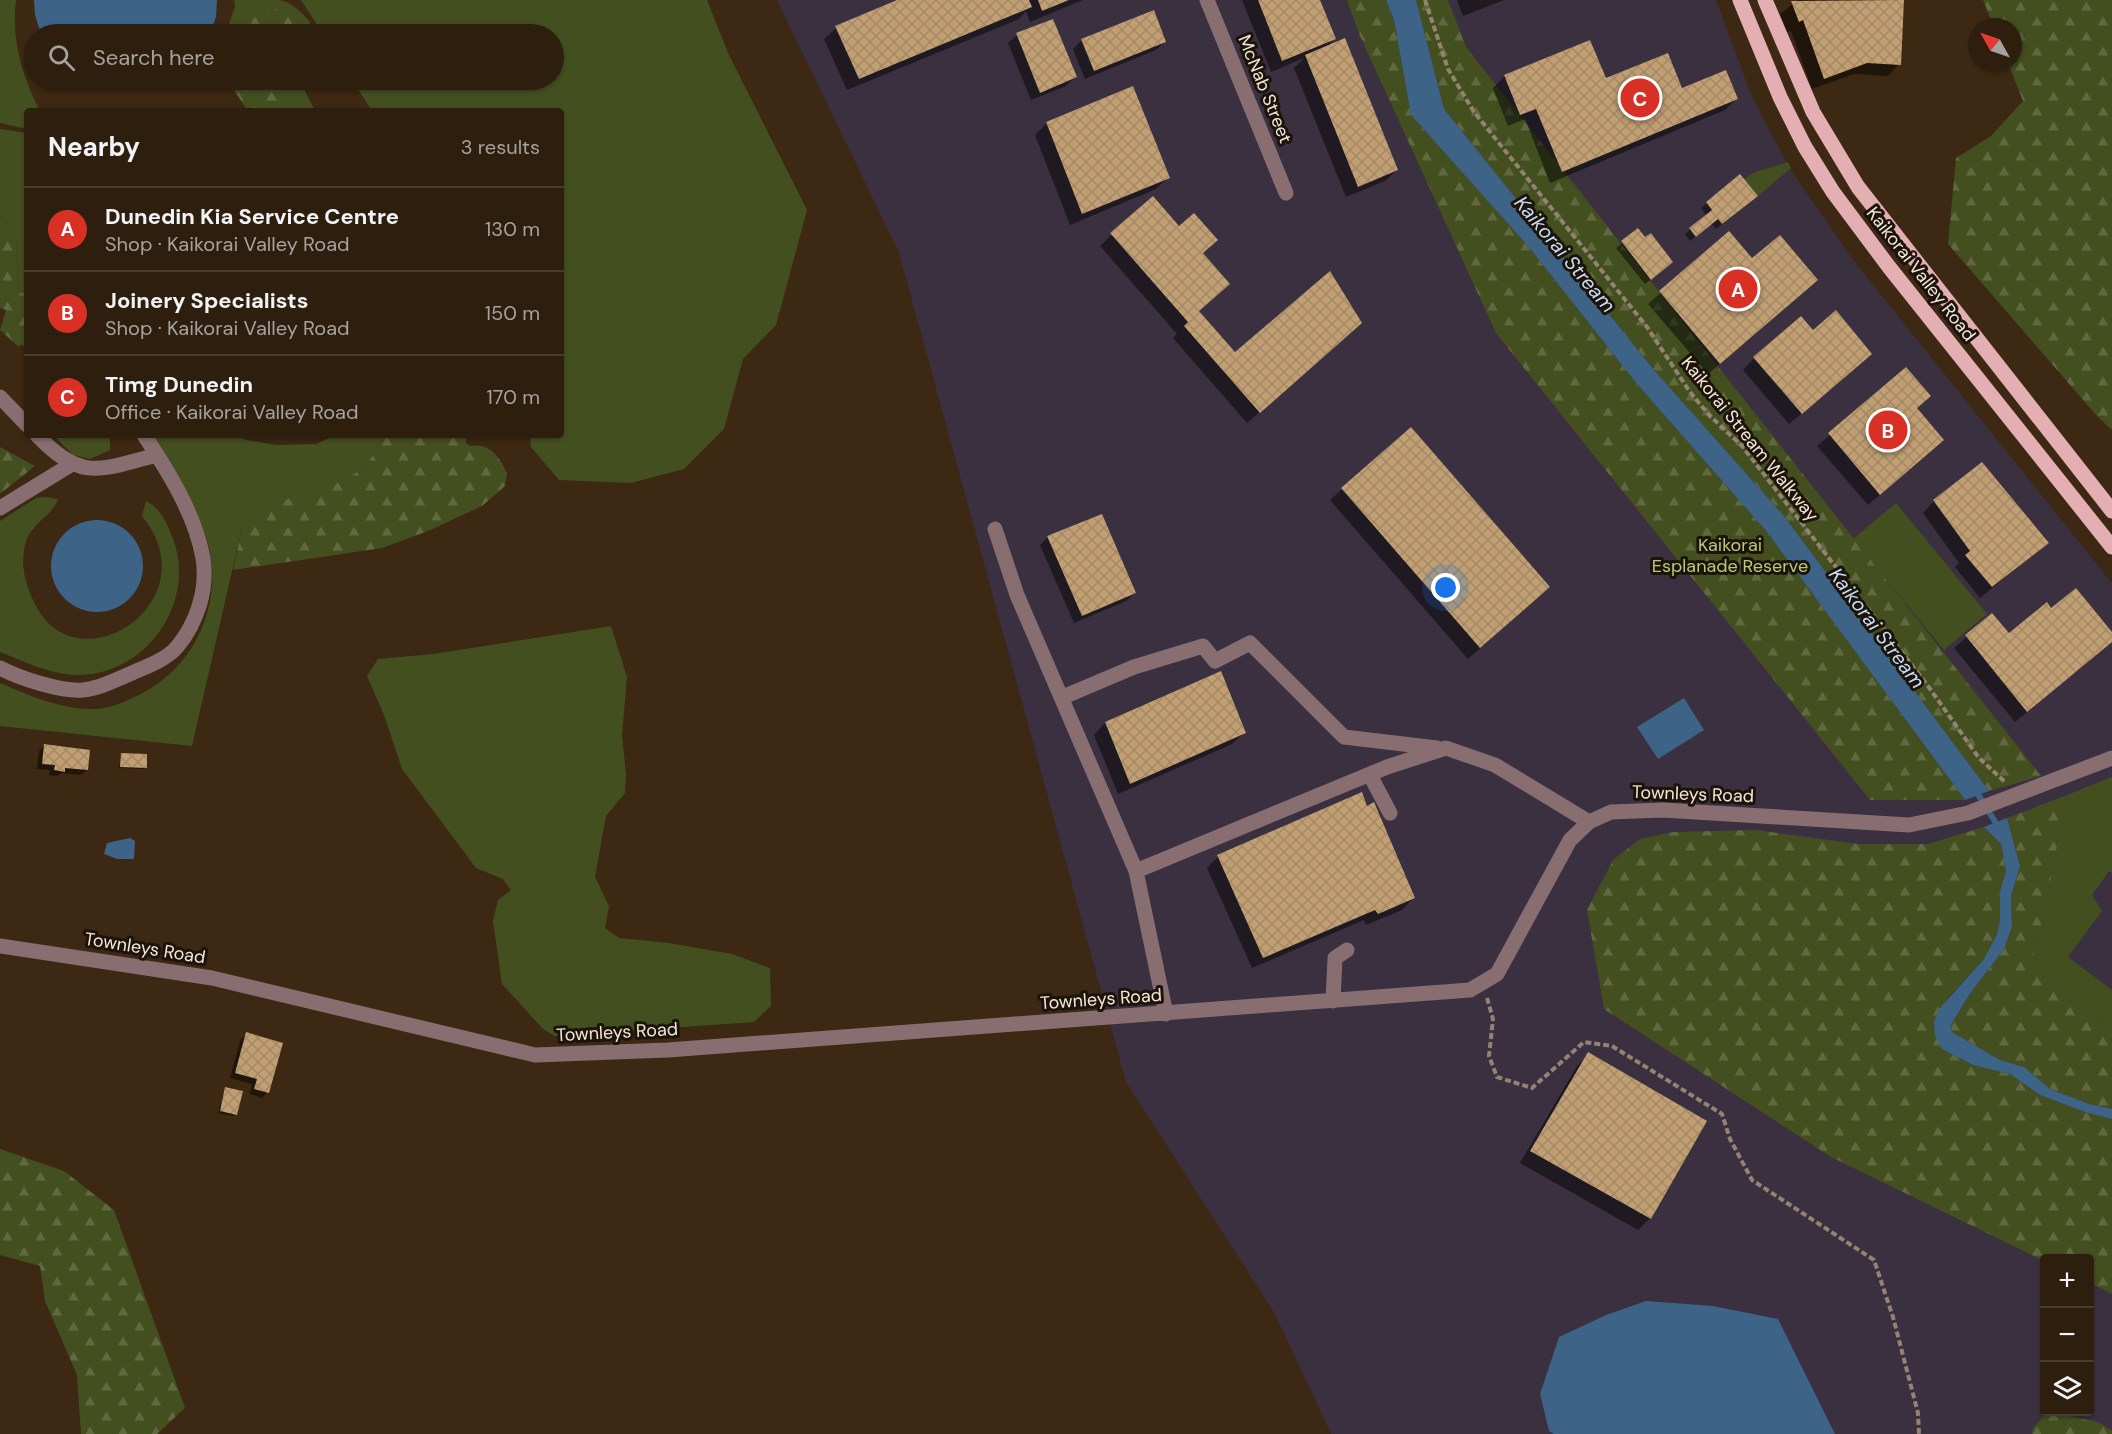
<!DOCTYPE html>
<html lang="en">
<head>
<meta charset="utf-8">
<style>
	body { margin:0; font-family:"DM Sans",sans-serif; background:#392b1c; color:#f1f3f6 }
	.controls { position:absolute; right:18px; bottom:18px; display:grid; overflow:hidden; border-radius:6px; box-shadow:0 2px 4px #0004 }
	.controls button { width:54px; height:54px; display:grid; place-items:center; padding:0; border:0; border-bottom:2px solid #483c2e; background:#2d1e0e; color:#f1f3f6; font:30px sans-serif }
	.compass { position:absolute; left:1968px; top:18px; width:54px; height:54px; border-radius:50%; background:#2d1e0e; box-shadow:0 2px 4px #0004; rotate:310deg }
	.you { position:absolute; left:1446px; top:588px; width:21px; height:21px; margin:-15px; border:4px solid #fff; border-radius:50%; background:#1a73e8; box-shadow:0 0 0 9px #1a73e833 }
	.badge { display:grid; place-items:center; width:39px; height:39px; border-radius:50%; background:#d93025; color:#fff; font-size:20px; font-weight:700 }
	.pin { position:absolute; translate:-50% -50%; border:3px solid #fff; box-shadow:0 2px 6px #0006 }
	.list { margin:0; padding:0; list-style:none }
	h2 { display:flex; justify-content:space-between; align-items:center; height:78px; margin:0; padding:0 24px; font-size:26px }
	h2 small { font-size:20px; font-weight:400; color:#a7a29e }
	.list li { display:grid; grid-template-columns:39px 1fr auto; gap:18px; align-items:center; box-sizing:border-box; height:84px; padding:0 24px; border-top:2px solid #483c2e }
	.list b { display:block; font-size:22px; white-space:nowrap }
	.list p { margin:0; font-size:20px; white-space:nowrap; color:#a7a29e }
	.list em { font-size:20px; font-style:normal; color:#a7a29e }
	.icon { flex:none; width:33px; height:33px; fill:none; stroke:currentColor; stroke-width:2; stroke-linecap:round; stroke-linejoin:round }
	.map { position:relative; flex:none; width:2112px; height:1434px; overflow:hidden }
	.search { position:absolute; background:#2d1e0e; box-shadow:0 2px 4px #0004; left:24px; top:24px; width:540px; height:66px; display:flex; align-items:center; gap:15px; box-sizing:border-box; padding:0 21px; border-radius:33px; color:#a7a29e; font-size:22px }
	.panel { position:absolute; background:#2d1e0e; box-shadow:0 2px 4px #0004; left:24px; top:108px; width:540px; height:330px; border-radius:6px }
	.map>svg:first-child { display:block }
</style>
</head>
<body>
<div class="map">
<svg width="2112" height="1434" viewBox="0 0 2112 1434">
	<defs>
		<pattern id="forest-firs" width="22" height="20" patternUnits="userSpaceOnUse" patternTransform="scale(1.5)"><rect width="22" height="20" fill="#444f20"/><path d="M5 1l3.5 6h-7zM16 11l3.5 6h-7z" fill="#606840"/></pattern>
		<pattern id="building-cross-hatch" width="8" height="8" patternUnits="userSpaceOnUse" patternTransform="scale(1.5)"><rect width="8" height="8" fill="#c19f72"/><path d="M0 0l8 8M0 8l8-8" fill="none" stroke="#a38866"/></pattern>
	</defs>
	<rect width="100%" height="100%" fill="#3c2813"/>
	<path fill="#3a303f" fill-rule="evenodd" d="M777 0H1716L1752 97 1790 169 1854 261 2112 583V1434H1331L1275 1314 1126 1082 899 253ZM2044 1258H2090V1412H2044Z"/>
	<path fill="#444f20" d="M0 0H16C11 39 22 76 40 111H27V129L0 123Z
		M234 0H277L276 11 240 32V34H226L235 6Z
		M301 0H707L729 55 807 210 776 325 743 359 724 429 684 469 631 483 559 480 531 447 530 435H561V111H372L352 80H554V34H323Z
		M305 91 315 111H279L290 106V100Z
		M0 129 27 133V297L18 289 16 238 0 216Z
		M1788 162 1791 168 1758 196 1744 179 1755 172Z
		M53 435H110V450L90 459 73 455Z
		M149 435H236L246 440 276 445 316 444 336 435H383C378 444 374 455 367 463 350 487 275 503 246 510L192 746 0 726V683C30 696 62 710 96 709 112 708 124 702 139 695 192 669 221 610 210 552 201 510 170 471 149 435Z
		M45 497 58 499C52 518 27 523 24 551 21 568 26 584 33 600 73 692 213 603 142 516L146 501C160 508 166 521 172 536 198 600 148 675 78 675 51 675 25 662 0 652V521L36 498Z
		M1896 503 1987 614 1944 650 1853 539Z
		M611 626 627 677 622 735 626 774 625 793 606 816 595 877 609 906 605 928 619 938 669 943 732 954 770 968 771 1006 754 1022 555 1036 543 1029 502 984 493 921 498 900 511 890 503 879 476 868 402 769 384 715 367 676 378 659 433 654Z
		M2112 777V873L2109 871 2092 895 2102 911 2068 957 2112 990V1029L2091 1017 2030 966 2043 919 2067 795Z"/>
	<path fill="url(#forest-firs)" d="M277 0C289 0 303 13 310 22V34H240L243 15 254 4 274 13Z
		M1347 0H1386L1394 20 1411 115 1528 246 1637 384 1767 532 1965 800H1870L1496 333 1360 36Z
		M1416 0H1448L1466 47 2041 776 1989 791 1784 516 1654 370 1444 109Z
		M1983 0H2112V430L2097 416 1948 244 1956 158 1991 136 2023 101 2008 63H2013V27H1994Z
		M227 80H306L305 91 290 100V106L279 111H248Z
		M0 216 16 238 18 289 27 297V349L21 344 19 347 0 330 6 310 0 308Z
		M383 435H466V443L470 446C491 443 499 457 507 473L505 486 482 506 428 531 382 548 233 570 246 509C275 503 350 486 367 463 374 455 378 444 383 435Z
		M0 447 35 466 0 494Z
		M2067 795 2043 919 2030 966 2091 1017 2112 1029V1109L2089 1104 2050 1089 2023 1067 2000 1060 1952 1032 1951 1025 1969 995 2004 949 2012 927 2011 896 2020 866 2007 818Z
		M1984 827 2001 844 2006 871 2000 891V920L1997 934 1984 959 1948 998 1942 1049 1973 1065 2010 1074 2040 1095 2085 1112 2112 1119V1294L2090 1283V1258H2044V1261L1831 1157 1604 1009 1587 910 1613 860 1640 839 1673 832 1757 830 1858 844H1928Z
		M0 1149 64 1171 114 1210 185 1408 157 1434H81L77 1375 45 1301 40 1266 0 1255Z
		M2048 1412 2098 1422 2112 1431V1434H2032L2033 1428Z"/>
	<path fill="#3d6387" d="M34 0H217L216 17 210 34H41L35 15Z
		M1386 0H1416L1444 109 1654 370 1784 516 1989 791 1965 800 1767 532 1637 384 1528 246 1411 115 1394 20Z
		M84 80H166C142 92 109 93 84 80Z
		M51 566a46 46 0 1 1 92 0a46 46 0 1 1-92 0Z
		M1684 698 1704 730 1658 759 1637 727Z
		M2007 818 2020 866 2011 896 2012 927 2004 949 1969 995 1951 1025 1952 1032 2000 1060 2024 1067 2050 1089 2089 1104 2112 1109V1119L2085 1112 2040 1095 2010 1074 1973 1065 1942 1049 1935 1036 1934 1022 1939 1009 1984 959 1997 934 2000 920V891L2006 871 2001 844 1984 827Z
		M130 838 135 841 134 859H117L104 854 107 843Z
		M1646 1301 1713 1306 1778 1319 1835 1434H1554L1549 1431 1540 1394 1559 1337 1606 1315Z"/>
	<path fill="#0007" d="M901 0H1083L1030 22 1026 11 1019 19 847 90 824 39 836 28Z
		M1242 0H1319L1334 39 1325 49 1397 170 1385 181 1346 197 1294 68 1304 58 1271 72Z
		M1457 0H1504L1463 16Z
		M1798 0H1902L1899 64 1888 76 1854 74 1812 89 1791 31 1787 32 1780 14Z
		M1017 35 1075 77 1066 86 1031 100 1008 43Z
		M1082 40 1165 42 1156 50 1085 79 1073 49Z
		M1505 76 1605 80 1736 99 1725 110 1550 183 1525 119 1508 126 1493 88Z
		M1133 88 1168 177 1156 189 1070 225 1035 135 1046 124Z
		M1751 201 1716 229 1712 224 1690 241 1685 234 1707 216 1701 208 1707 203Z
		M1638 230 1666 267 1645 284 1616 248Z
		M1729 233 1752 260 1816 280 1708 374 1648 304Z
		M1112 234 1202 254 1198 312 1235 355 1348 335 1247 423 1173 338 1177 334 1100 246Z
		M1812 332 1859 365 1789 424 1743 370 1754 358Z
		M1906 369 1916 409 1942 440 1868 505 1817 446Z
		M1342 489 1548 587 1468 659 1330 500Z
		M1934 501 2047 543 1980 598 1955 567 1959 563 1923 513Z
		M1048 537 1135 593 1126 601 1074 623 1040 545Z
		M2051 610 2112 635V641L2015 722 1954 648 1992 615 2009 635Z
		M1220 673 1244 733 1232 744 1118 794 1094 735 1105 723Z
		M44 746 87 770 81 775 61 773 58 776 49 775 50 770 37 769 39 751Z
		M121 754 145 767 143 769 119 768Z
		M1367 808 1413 898 1402 910 1366 925 1364 920 1252 968 1207 868 1218 857Z
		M247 1034 267 1092 262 1098 250 1094 252 1084 230 1078 241 1039Z
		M1589 1054 1705 1121 1650 1218 1638 1230 1520 1163 1577 1066Z
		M225 1089 236 1114 234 1116 218 1113Z"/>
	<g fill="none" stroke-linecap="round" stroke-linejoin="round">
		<path stroke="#3d6387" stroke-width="6" d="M1974 788 1999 828"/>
	</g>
	<path fill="url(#building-cross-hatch)" d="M897 0H1029L1032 7 859 79 835 26Z
		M1038 0H1069L1042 11Z
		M1258 0H1320L1336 39 1282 61Z
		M1904 0 1901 65 1867 63 1824 79 1803 20 1799 22 1791 1Z
		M1154 10 1166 42 1094 71 1081 39Z
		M1053 19 1077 77 1040 93 1016 33Z
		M1345 38 1398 170 1358 187 1305 55Z
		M1590 40 1606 78 1668 53 1682 88 1726 70 1738 99 1562 172 1536 109 1520 115 1504 75Z
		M1133 86 1170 178 1082 214 1046 122Z
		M1740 174 1758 196 1722 224 1718 219 1696 237 1689 228 1712 210 1706 202Z
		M1153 196 1179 226 1194 213 1218 240 1203 253 1230 284 1199 311 1235 352 1330 271 1362 323 1260 413 1184 326 1188 322 1110 233Z
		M1638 228 1645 237 1651 233 1673 262 1651 280 1621 241Z
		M1729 231 1752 258 1780 235 1818 280 1720 364 1659 291Z
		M1836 310 1872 354 1802 414 1753 357 1801 316 1813 330Z
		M1906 367 1931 396 1917 408 1944 440 1880 495 1828 433Z
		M1411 427 1550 587 1480 648 1341 488Z
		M1982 462 2049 543 1992 587 1965 555 1970 551 1933 500Z
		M1102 514 1136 593 1082 616 1047 536Z
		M2076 588 2112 632V642L2027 712 1965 635 1992 613 2009 633 2047 602 2051 608Z
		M1221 671 1246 733 1130 784 1105 722Z
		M44 744 90 750 88 770 65 768V772L54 770 55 765 42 764Z
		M121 753 147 754V768L120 767Z
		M1362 792 1367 806 1374 802 1415 898 1378 914 1375 910 1263 958 1217 855Z
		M246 1032 283 1043 269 1093 254 1089 257 1079 235 1073Z
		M1588 1052 1707 1121 1651 1219 1530 1151Z
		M225 1087 243 1091 237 1115 220 1111Z"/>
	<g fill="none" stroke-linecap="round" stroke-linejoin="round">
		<path stroke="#948372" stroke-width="4" stroke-dasharray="6 3" stroke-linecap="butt" d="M1425 0 1448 69 1474 112 1647 327 1690 392 1709 415 1742 446 1928 686 1979 758 2005 782
			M1487 998 1493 1019 1489 1056 1497 1077 1532 1088 1584 1042 1612 1046 1722 1114 1730 1139 1752 1180 1874 1260 1893 1317 1918 1413 1919 1434"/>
		<path stroke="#886e70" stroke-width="15" d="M1207 0 1286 193
			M0 397 27 425
			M37 435C82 483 101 469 157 455
			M0 508 72 464
			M995 529 1017 595 1136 871 1166 1014
			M0 668C19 678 61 692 83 690 99 689 115 680 130 674 145 667 166 660 177 647 197 623 208 589 203 558 195 514 168 471 144 435
			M1063 697 1134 667 1203 646 1215 661 1250 643 1344 737 1437 748
			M1370 775 1390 813
			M1136 871 1387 767 1446 748 1495 765 1589 822
			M0 946 212 978 535 1055 668 1050 1470 990 1497 974 1570 840 1589 822 1611 812 1663 810 1909 825 1968 813 2112 758
			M1333 1001 1335 958 1347 950"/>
		<path stroke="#e4afb3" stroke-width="15" d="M1740 0 1780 97 1805 147 1833 192 1889 267 2112 547
			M1765 0 1813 112 1858 187 2112 511"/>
	</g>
	<g text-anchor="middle" stroke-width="6" stroke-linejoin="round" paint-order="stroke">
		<g font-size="18" fill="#f4e7da" stroke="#1c130a">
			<text transform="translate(1265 89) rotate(68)" y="6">McNab Street</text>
			<text transform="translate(1921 274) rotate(52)" y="6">Kaikorai Valley Road</text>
			<text transform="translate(1750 439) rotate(51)" y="6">Kaikorai Stream Walkway</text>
			<text transform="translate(1693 794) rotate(2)" y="6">Townleys Road</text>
			<text transform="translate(145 948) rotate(9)" y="6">Townleys Road</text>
			<text transform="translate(1101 999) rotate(-4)" y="6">Townleys Road</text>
			<text transform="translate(617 1032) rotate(-3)" y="6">Townleys Road</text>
		</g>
		<g font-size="18" fill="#b7ca7d" stroke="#1c130a">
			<text x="1730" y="551">Kaikorai<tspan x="1730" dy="21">Esplanade Reserve</tspan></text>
		</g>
		<g font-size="20" font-style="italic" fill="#c7def6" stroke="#1c130a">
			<text transform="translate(1565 254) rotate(50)" y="7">Kaikorai Stream</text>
			<text transform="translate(1877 628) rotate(53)" y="7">Kaikorai Stream</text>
		</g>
	</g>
</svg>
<div class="controls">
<button>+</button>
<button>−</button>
<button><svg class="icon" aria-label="layers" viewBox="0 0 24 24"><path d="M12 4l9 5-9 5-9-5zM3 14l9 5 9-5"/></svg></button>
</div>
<svg class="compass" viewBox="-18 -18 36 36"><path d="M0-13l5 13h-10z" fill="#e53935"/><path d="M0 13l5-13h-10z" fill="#a7a29e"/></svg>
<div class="you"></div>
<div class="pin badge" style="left:1738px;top:289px">A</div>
<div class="pin badge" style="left:1888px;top:430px">B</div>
<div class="pin badge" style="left:1640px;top:98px">C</div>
<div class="search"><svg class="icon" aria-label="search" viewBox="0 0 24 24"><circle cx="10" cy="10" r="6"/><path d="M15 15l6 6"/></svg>Search here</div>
<section class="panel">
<h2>Nearby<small>3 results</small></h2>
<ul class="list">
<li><span class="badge">A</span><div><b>Dunedin Kia Service Centre</b><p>Shop · Kaikorai Valley Road</p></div><em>130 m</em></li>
<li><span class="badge">B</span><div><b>Joinery Specialists</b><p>Shop · Kaikorai Valley Road</p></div><em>150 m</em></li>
<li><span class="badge">C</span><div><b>Timg Dunedin</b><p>Office · Kaikorai Valley Road</p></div><em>170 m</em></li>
</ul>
</section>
</div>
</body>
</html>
